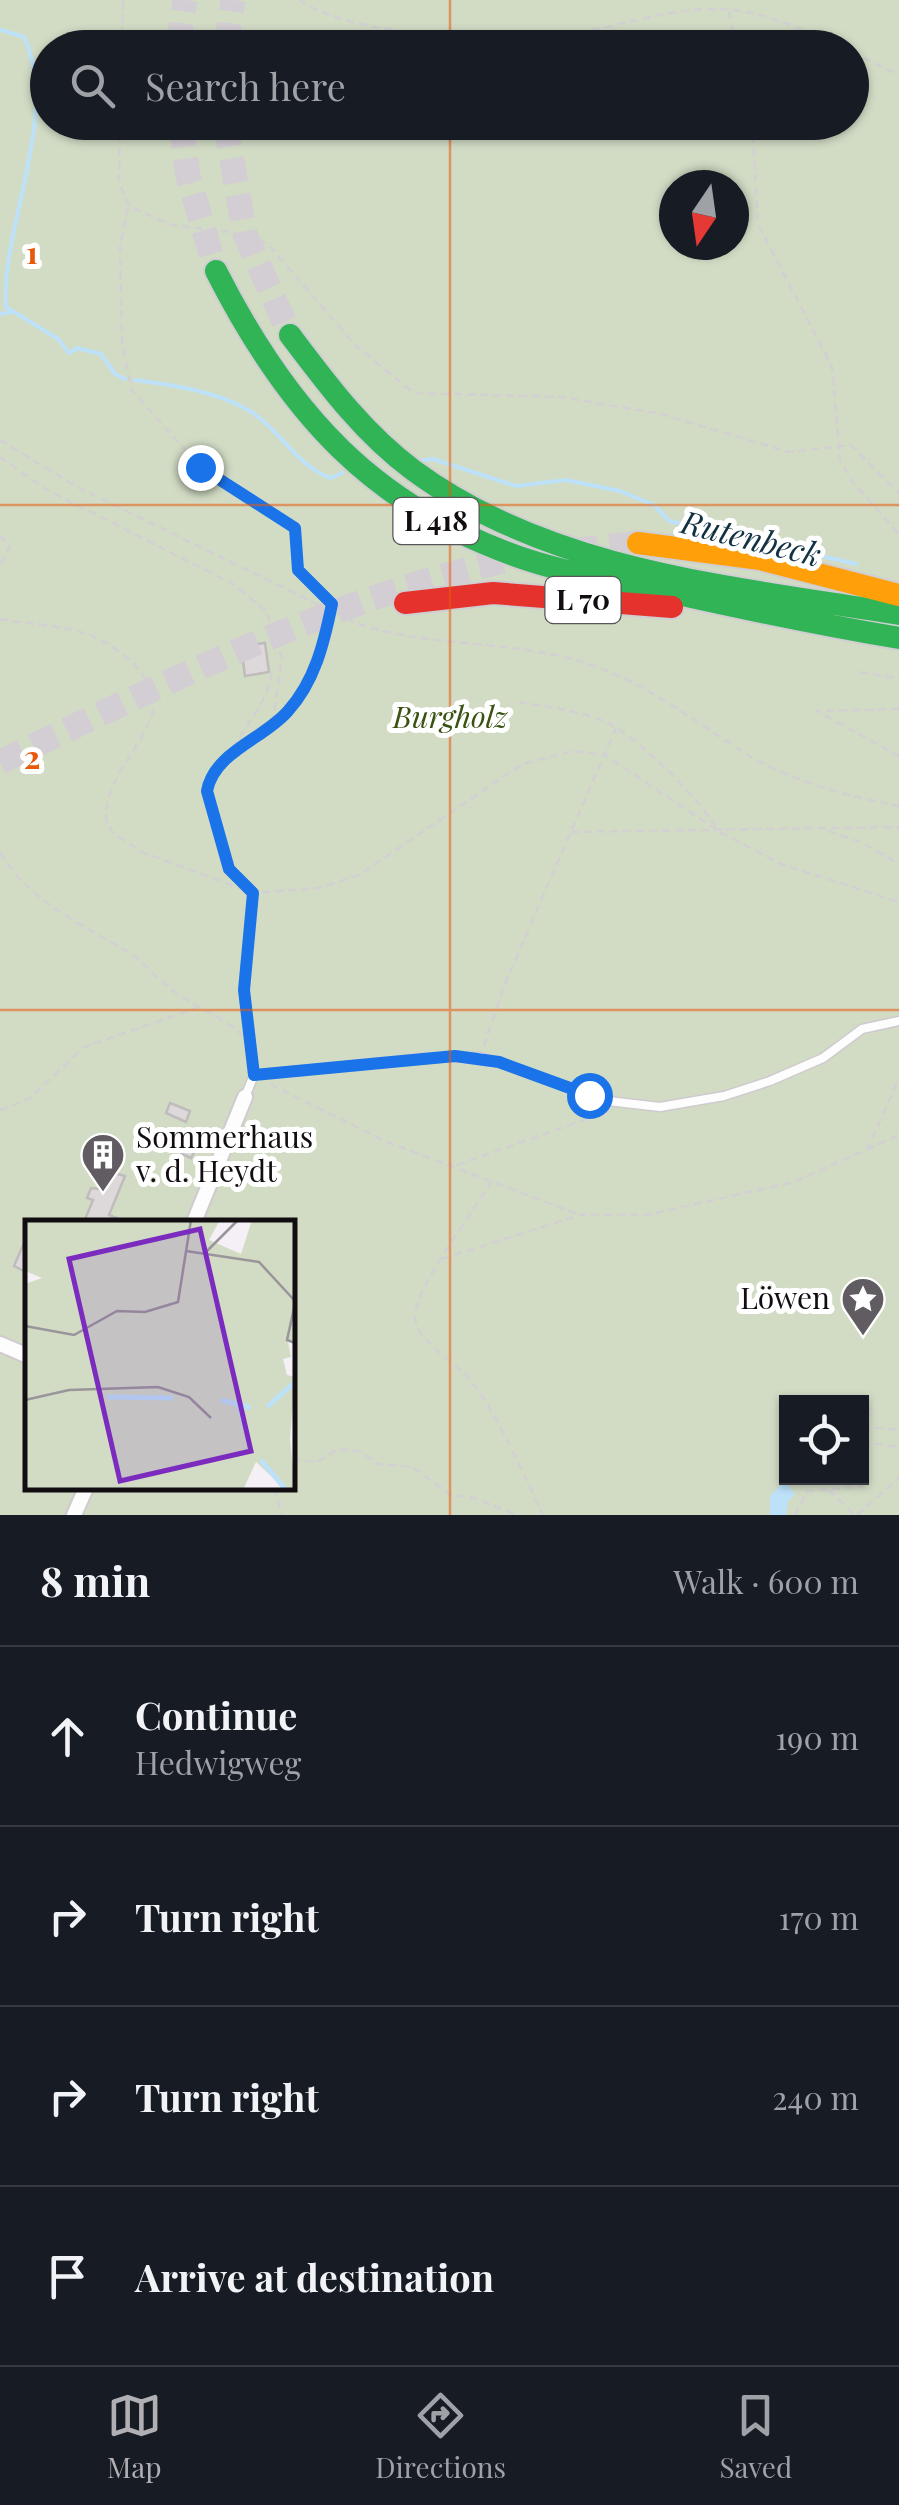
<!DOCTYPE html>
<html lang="en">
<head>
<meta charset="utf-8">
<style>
	body { margin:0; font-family:"Playfair Display",serif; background:#242831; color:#f1f3f6 }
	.controls { position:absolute; right:30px; bottom:30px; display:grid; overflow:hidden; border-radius:0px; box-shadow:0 2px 8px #0004 }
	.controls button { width:90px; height:90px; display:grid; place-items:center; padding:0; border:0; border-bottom:2px solid #363941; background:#171b24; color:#f1f3f6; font:50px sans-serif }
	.compass { position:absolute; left:659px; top:170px; width:90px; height:90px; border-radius:50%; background:#171b24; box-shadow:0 2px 8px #0004; rotate:193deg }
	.stop { position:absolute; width:30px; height:30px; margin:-22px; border:8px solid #1a73e8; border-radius:50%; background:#fff }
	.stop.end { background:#1a73e8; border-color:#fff; box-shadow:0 2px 10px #0008 }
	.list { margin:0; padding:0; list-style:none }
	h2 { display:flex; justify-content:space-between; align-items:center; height:130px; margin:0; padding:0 40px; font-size:42px }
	h2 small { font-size:32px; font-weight:400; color:#9ea1a6 }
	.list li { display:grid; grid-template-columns:65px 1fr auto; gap:30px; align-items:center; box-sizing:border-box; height:180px; padding:0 40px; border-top:2px solid #363941 }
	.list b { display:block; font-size:38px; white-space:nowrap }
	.list p { margin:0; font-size:32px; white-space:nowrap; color:#9ea1a6 }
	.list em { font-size:32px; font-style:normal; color:#9ea1a6 }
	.icon { flex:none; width:55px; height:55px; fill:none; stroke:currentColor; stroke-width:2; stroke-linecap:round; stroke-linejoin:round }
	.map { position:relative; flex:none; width:899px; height:1515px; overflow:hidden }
	.search { position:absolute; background:#171b24; box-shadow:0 2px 8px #0004; left:30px; right:30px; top:30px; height:110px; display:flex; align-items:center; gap:25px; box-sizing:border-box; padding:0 35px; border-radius:55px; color:#9ea1a6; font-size:38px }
	.sheet { height:850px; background:#171b24 }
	nav { display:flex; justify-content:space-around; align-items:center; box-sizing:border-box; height:140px; border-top:2px solid #363941; background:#171b24; font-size:28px; color:#9ea1a6 }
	nav a { display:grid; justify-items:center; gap:5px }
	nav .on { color:#b0afb3 }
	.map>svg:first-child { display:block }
</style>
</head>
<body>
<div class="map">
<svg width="899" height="1515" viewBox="0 0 899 1515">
	<rect width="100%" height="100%" fill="#f5eff6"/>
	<path fill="#d2dcc5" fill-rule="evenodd" d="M0 0H899V1515H0ZM48 48H852V122H48ZM674 185H734V245H674ZM28 1222H292V1488H28ZM786 1402H862V1478H786Z"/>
	<path fill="#bce1f9" d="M784 1481 795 1494 788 1501 786 1515H770V1496Z"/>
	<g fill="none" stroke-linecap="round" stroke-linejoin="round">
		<path stroke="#bce1f9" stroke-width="4" d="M1 30 24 37C61 116 0 229 6 307L58 339 69 353 77 348 101 354 115 374 125 379
			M0 314 12 312
			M135 380C172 385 215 391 248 410 279 428 296 466 331 478L342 473
			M419 461 433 459 516 486 566 480 620 491 654 505 669 521 856 564"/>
	</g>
	<path fill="#ddd8d9" stroke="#c0bbbc" stroke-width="2.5" d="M265 643 269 672 245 676 241 646Z
		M170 1103 190 1111 186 1122 166 1113Z
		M178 1134 198 1144 191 1158 171 1149Z
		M107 1171 125 1176 109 1215 126 1222H84L93 1200 87 1198 91 1188 99 1189Z
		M28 1234V1264L24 1271 14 1266Z"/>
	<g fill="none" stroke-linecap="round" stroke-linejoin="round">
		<path stroke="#d3cdd4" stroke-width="25" stroke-dasharray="25 12" stroke-linecap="butt" d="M178 48 185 0
			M226 48 233 0
			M181 122 188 176 216 271
			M225 122 245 234 290 335
			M573 551 638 543
			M0 762C168 682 345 591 529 556"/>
		<defs>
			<path id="lane" d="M245 1097 254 1075 423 1058 481 1057 608 1101 660 1107 724 1096 770 1081 823 1058 862 1029 899 1021"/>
			<path id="street" d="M194 1222 245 1097
				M0 1344 28 1356
				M74 1515 86 1488"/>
			<path id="fast" d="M216 271C288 413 374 509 528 560 574 575 622 582 669 592 745 609 822 625 899 638
				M290 335C327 384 363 433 413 470 551 572 734 587 899 614"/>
			<path id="slow" d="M638 543 760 559 899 595"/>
			<path id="jam" d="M405 603 493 593 672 607"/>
		</defs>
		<use href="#lane" stroke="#cfcacf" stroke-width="11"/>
		<use href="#street" stroke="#cfcacf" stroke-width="18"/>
		<use href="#fast" stroke="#d0ced1" stroke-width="26"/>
		<use href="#slow" stroke="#d0ced1" stroke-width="26"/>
		<use href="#jam" stroke="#d0ced1" stroke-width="26"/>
		<path stroke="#d2d0d2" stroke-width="2.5" stroke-dasharray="8 5" stroke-linecap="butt" d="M299 0C355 39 509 42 576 33 627 25 681 4 734 10 771 14 808 32 841 48
			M729 11 736 48
			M122 48 123 0
			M852 52 899 75
			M120 122 119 182 129 206 172 225 236 233 267 243 356 346 414 393 560 397 661 414 789 452 851 445 899 494
			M752 122 758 224 832 367 840 460 852 481 899 534
			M128 207 120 245 122 344 132 390 200 467 295 527 298 570 332 605C323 652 310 698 270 728 248 745 227 757 209 778 203 819 224 865 252 892
			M0 440 77 487 358 624C436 649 521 639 597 667 654 688 698 724 748 755 794 782 847 796 899 806
			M0 457 47 490 233 584 266 611 282 658 272 725
			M0 536 10 546 0 565
			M0 619C27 624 58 625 84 633 118 644 168 683 149 723 134 755 105 783 106 820L113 833 142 852 253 893 319 888 359 875 522 764 573 751 605 755 720 832 781 864 899 902
			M860 672 899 679
			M519 702C550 708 590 711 617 728 655 754 689 790 716 826
			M899 709 817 711 899 756
			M225 759C241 731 272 700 272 667
			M828 831 863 843 899 864
			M571 832 899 827
			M0 853C31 902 79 923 128 952 148 965 161 984 182 997 207 1013 232 1021 252 1045
			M253 895 244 989 253 1065
			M484 1046 504 986 616 728
			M270 1084 385 1141 580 1215
			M0 1110 29 1099 84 1047 197 1008
			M867 1150 899 1078
			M457 1165 609 1111
			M492 1181C475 1208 416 1288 415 1315 414 1339 455 1362 469 1379 495 1408 525 1478 543 1515
			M442 1259 580 1215H646L794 1182 899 1135
			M869 1426 867 1412 870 1409 874 1414 870 1416
			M862 1427 899 1430
			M862 1442 899 1447
			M292 1460 317 1462 338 1449 359 1451 378 1464 412 1467 451 1495 474 1498 517 1515
			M830 1478 836 1487
			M274 1488 282 1515
			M829 1490 855 1515
			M795 1515 807 1491 859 1487 864 1483 862 1473
			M857 1515 899 1478"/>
		<use href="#lane" stroke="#fefdfe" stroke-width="8"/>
		<use href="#street" stroke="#fefdfe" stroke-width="14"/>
		<use href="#fast" stroke="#30b455" stroke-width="22"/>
		<use href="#slow" stroke="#ff9f0a" stroke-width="22"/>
		<use href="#jam" stroke="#e5322d" stroke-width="22"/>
	</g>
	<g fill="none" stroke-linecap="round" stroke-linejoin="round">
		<path stroke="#1a73e8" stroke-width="12" d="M200 467 295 528 298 570 332 604C324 643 315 681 288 711 264 739 214 752 207 791L229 869 253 893 244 990 254 1075 455 1056 499 1062 589 1095"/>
	</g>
	<path fill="none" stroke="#e8590c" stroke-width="2.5" stroke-opacity="0.55" d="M450 0V48M450 122V1515M0 505H899M0 1010H899"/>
	<defs>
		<symbol id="building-pin" viewBox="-11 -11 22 30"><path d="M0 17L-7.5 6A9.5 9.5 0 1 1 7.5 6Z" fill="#615c61" stroke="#fff"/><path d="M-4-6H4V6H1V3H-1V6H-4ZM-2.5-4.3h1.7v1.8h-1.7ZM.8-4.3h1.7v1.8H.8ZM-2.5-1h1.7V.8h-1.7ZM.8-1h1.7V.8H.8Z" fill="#fff"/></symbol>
		<symbol id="sight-pin" viewBox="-11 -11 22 30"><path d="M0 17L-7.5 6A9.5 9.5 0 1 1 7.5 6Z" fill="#615c61" stroke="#fff"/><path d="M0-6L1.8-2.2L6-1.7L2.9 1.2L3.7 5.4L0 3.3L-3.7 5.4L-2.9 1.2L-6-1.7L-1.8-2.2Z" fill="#fff"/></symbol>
	</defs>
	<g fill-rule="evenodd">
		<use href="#building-pin" x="78" y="1130" width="50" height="68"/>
		<use href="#sight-pin" x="838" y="1274" width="50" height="68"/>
	</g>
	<g text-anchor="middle" stroke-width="10" stroke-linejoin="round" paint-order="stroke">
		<g fill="#fff" stroke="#585658" stroke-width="2.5">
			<rect x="393.5" y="498" width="85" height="46" rx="8"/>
			<rect x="545.5" y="577" width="75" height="46" rx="8"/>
		</g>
		<g font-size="28" font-weight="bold" fill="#110d11">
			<text x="436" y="531">L 418</text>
			<text x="583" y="610">L 70</text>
		</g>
		<g font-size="30" font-style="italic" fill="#395211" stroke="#fff">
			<text x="450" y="728">Burgholz</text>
		</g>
		<g font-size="30" fill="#110d11" stroke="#fff" text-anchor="start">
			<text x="136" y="1148">Sommerhaus<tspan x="136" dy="34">v. d. Heydt</tspan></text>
			<text x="830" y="1309" text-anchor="end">Löwen</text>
		</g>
		<g font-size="32" font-style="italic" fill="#113242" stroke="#fff">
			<text transform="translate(751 539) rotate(14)" y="11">Rutenbeck</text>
		</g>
	</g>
	<g transform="translate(25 1220)">
		<rect width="270" height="270" fill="#f5eff6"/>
		<path d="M0 0H195L184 20 216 34 227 0H270V123L263 122 266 137 258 139 262 155 270 157 265 219 270 270H261L231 242 218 270H0V64L17 58 0 51Z" fill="#d2dcc5"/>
		<path fill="none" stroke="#bce1f9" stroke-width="5" d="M82 177 148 178M196 180 226 188M214 185 225 226M242 187 270 162M236 240 261 270"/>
		<path fill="none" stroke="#9a959a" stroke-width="2.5" d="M161 31 234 42 270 81M179 34 213 0M270 84 262 120 270 123M0 106 49 115 92 91 120 92 153 82 166 0M0 180 44 170 133 167 164 177 186 198"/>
		<path fill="#7b2cbf" fill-opacity="0.15" stroke="#7b2cbf" stroke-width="5" d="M175 9 226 231 95 261 44 39Z"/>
		<rect width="270" height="270" fill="none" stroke="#110d11" stroke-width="5"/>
	</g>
	<g font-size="32" text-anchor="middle" font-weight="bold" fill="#e8590c" stroke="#fff" stroke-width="10" stroke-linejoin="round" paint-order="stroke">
		<text x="32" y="264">1</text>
		<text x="32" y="769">2</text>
	</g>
</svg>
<div class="controls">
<button><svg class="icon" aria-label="locate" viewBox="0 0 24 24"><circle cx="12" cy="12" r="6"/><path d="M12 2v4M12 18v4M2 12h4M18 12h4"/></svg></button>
</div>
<svg class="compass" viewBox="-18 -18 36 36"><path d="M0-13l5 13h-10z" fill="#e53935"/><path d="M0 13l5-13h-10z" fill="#9ea1a6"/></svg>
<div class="stop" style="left:589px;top:1095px"></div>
<div class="stop end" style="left:200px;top:467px"></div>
<div class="search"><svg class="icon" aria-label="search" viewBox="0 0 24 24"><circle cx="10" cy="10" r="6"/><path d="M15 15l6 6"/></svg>Search here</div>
</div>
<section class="sheet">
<h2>8 min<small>Walk · 600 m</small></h2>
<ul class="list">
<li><svg class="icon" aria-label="ahead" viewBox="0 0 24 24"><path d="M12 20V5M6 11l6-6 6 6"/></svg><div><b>Continue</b><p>Hedwigweg</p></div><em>190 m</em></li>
<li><svg class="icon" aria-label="right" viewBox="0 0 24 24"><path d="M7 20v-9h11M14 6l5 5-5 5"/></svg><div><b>Turn right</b></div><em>170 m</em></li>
<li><svg class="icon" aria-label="right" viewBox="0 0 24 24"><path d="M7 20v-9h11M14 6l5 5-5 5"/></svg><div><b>Turn right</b></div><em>240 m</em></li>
<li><svg class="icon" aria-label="arrive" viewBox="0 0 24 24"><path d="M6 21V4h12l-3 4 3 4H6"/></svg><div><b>Arrive at destination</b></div></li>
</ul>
</section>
<nav>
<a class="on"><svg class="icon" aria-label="map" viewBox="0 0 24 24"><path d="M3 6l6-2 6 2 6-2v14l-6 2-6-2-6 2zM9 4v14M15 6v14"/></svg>Map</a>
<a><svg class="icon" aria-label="directions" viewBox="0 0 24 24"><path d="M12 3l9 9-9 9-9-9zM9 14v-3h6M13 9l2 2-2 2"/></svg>Directions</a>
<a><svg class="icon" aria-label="saved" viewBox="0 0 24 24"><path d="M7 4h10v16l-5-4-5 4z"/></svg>Saved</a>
</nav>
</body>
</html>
